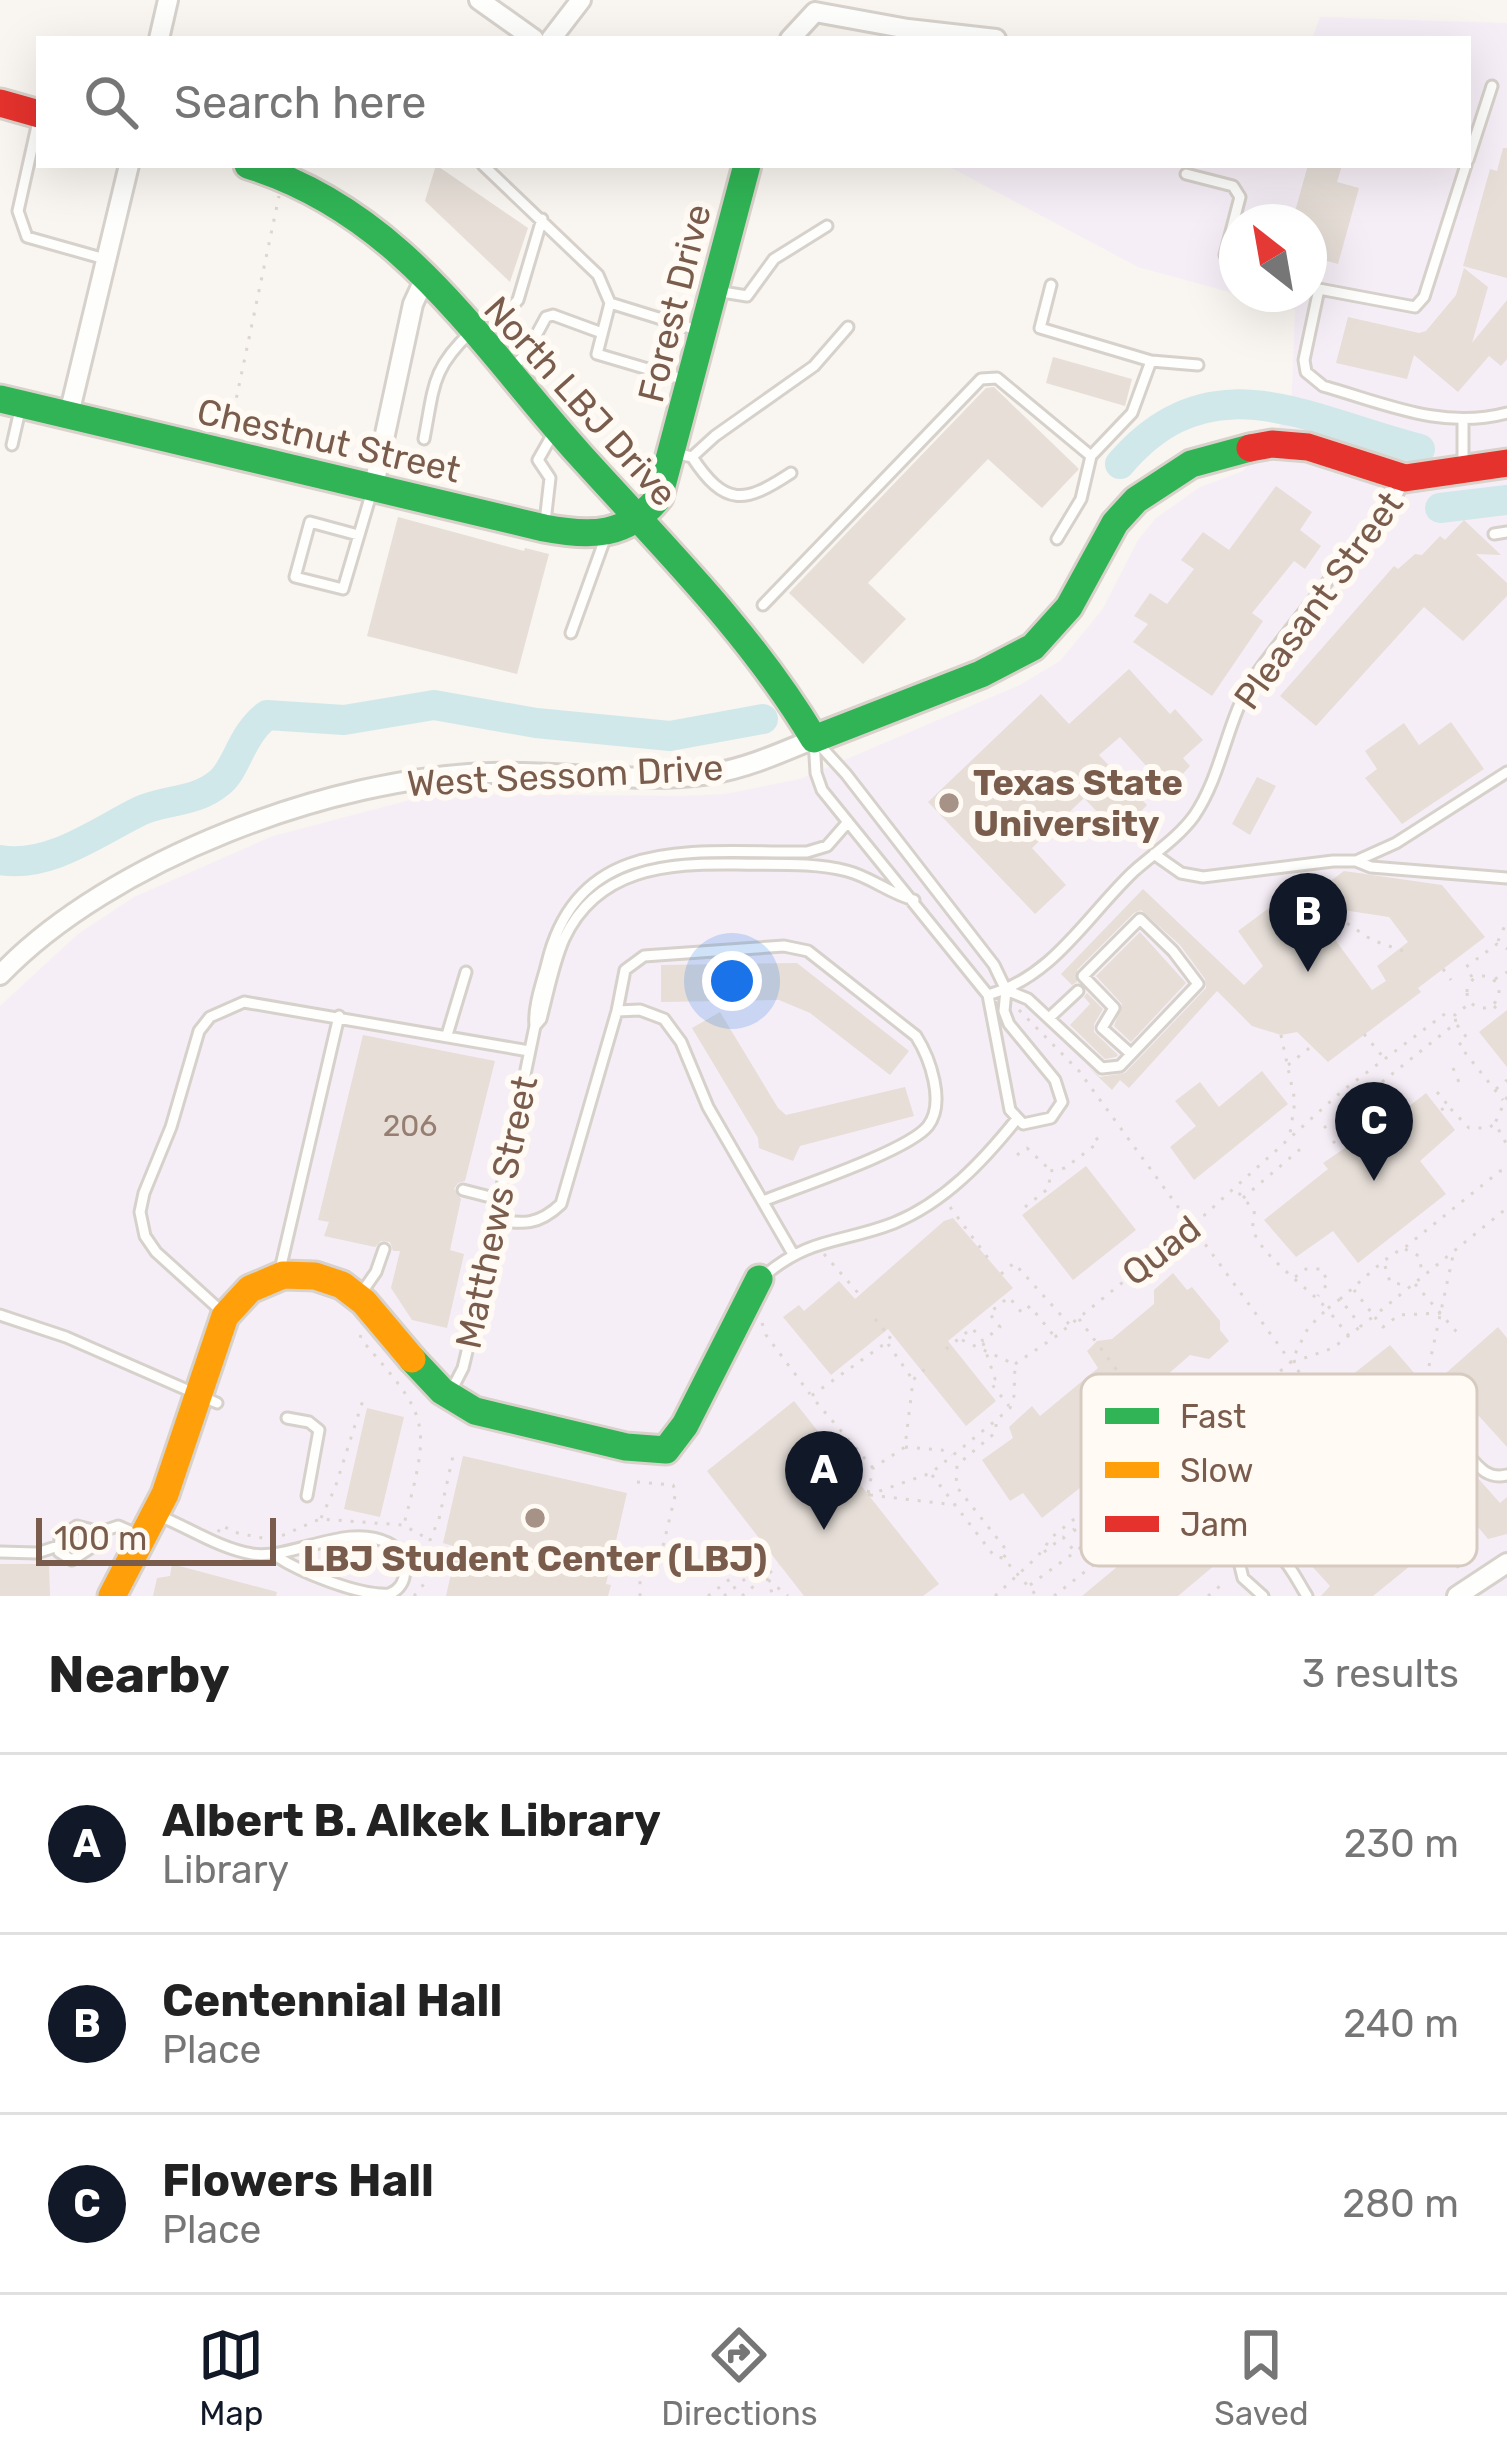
<!DOCTYPE html>
<html lang="en">
<head>
<meta charset="utf-8">
<style>
	body { margin:0; font-family:Rubik,sans-serif; background:#f2f2f2; color:#222 }
	.compass { position:absolute; left:1219px; top:204px; width:108px; height:108px; border-radius:50%; background:#fff; box-shadow:0 12px 48px #0002; rotate:329deg }
	.scale { position:absolute; left:36px; bottom:30px; width:240px; box-sizing:border-box; padding-left:12px; border:6px solid #7a5c4d; border-top:0; font-size:33px; line-height:42px; white-space:nowrap; color:#7a5c4d; -webkit-text-stroke:9px #fffaf3; paint-order:stroke }
	.you { position:absolute; left:732px; top:981px; width:42px; height:42px; margin:-30px; border:9px solid #fff; border-radius:50%; background:#1a73e8; box-shadow:0 0 0 18px #1a73e833 }
	.badge { display:grid; place-items:center; width:78px; height:78px; border-radius:50%; background:#111827; color:#fff; font-size:39px; font-weight:700 }
	.pin { position:absolute; translate:-50% -99px; filter:drop-shadow(0 3px 6px #0008) }
	.pin::after { content:''; position:absolute; top:63px; width:42px; height:36px; background:inherit; clip-path:polygon(0 0,100% 0,50% 100%) }
	.list { margin:0; padding:0; list-style:none }
	h2 { display:flex; justify-content:space-between; align-items:center; height:156px; margin:0; padding:0 48px; font-size:51px }
	h2 small { font-size:39px; font-weight:400; color:#767676 }
	.list li { display:grid; grid-template-columns:78px 1fr auto; gap:36px; align-items:center; box-sizing:border-box; height:180px; padding:0 48px; border-top:3px solid #e0e0e0 }
	.list b { display:block; font-size:45px; white-space:nowrap }
	.list p { margin:0; font-size:39px; white-space:nowrap; color:#767676 }
	.list em { font-size:39px; font-style:normal; color:#767676 }
	.icon { flex:none; width:66px; height:66px; fill:none; stroke:currentColor; stroke-width:2; stroke-linecap:round; stroke-linejoin:round }
	.map { position:relative; flex:none; width:1507px; height:1596px; overflow:hidden }
	.search { position:absolute; background:#fff; box-shadow:0 12px 48px #0002; left:36px; right:36px; top:36px; height:132px; display:flex; align-items:center; gap:30px; box-sizing:border-box; padding:0 42px; border-radius:0px; color:#767676; font-size:45px }
	.sheet { height:696px; background:#fff }
	nav { display:flex; justify-content:space-around; align-items:center; box-sizing:border-box; height:168px; border-top:3px solid #e0e0e0; background:#fff; font-size:33px; color:#767676 }
	nav a { display:grid; justify-items:center; gap:6px }
	nav .on { color:#111827 }
	.map>svg:first-child { display:block }
</style>
</head>
<body>
<div class="map">
<svg width="1507" height="1596" viewBox="0 0 1507 1596">
	<rect width="100%" height="100%" fill="#f9f5f0"/>
	<path fill="#f6eef6" fill-rule="evenodd" d="M1320 17 1507 23V1596H0V1006L78 934 134 897 273 836 433 794 683 796 725 794 800 779 1020 685 1060 661 1102 610 1138 540 1156 518 1200 487 1243 471 1291 412 1295 310 1138 267 946 165H1468V39H1312ZM1237 222H1309V294H1237Z"/>
	<g fill="none" stroke-linecap="round" stroke-linejoin="round">
		<path stroke="#d0e8ea" stroke-width="30" d="M1120 464C1211 357 1309 421 1420 449
			M1440 508 1507 500
			M0 860C49 869 99 831 140 811 166 799 195 803 219 783 238 768 239 737 267 715L344 720 434 705 536 723 670 736 763 719"/>
	</g>
	<path fill="#e6ded7" fill-rule="evenodd" d="M1503 148H1507V278L1463 266 1490 169 1497 171Z
		M436 165 528 228 510 282 425 201Z
		M1308 165H1342L1337 182 1359 188 1338 264 1309 256V222H1292Z
		M1464 268 1488 287 1472 343 1507 300V359L1501 366 1489 356 1458 392 1414 355 1407 379 1336 363 1348 317 1419 333 1426 331 1456 295Z
		M1053 357 1132 379 1125 406 1046 383Z
		M994 387 1079 469 1042 508 988 459 868 583 906 619 863 664 789 593 986 388Z
		M1276 486 1312 512 1300 530 1321 546 1305 569 1294 561 1252 613 1263 621 1212 696 1133 642 1148 624 1134 616 1150 593 1167 604 1194 569 1181 560 1203 532 1229 550Z
		M398 517 524 551 525 548 549 554 517 674 367 636Z
		M1464 520 1501 555 1476 554 1507 583V596L1463 641 1424 607 1316 726 1280 696 1394 566 1398 569 1415 554 1422 555 1440 536 1445 540Z
		M1129 669 1170 714 1175 709 1203 740 1183 758 1190 766 1168 790 1120 737 1099 755 1147 805 1119 835 1084 798 1032 848 1066 885 1035 914 928 802 1041 694 1069 724Z
		M1451 722 1484 769 1402 824 1365 778 1377 769 1365 751 1404 723 1419 745Z
		M1257 777 1276 786 1250 835 1232 824Z
		M1344 871 1442 885 1485 937 1418 988 1421 992 1328 1062 1297 1032 1281 1035 1252 1026 1217 991 1129 1088 1120 1080 1112 1090 1087 1066 1100 1077 1125 1073 1206 988 1205 979 1180 945 1141 910 1134 913 1077 970V982L1072 985 1061 974 1143 889 1244 985 1263 966 1238 931 1297 887 1306 899ZM1334 895 1343 910 1389 917 1408 942 1377 966 1386 981 1372 990 1309 904 1320 906Z
		M1140 932 1186 983 1131 1042 1114 1026 1122 1004 1096 976Z
		M797 963 909 1051 890 1075 810 1013 779 1000 661 1002V965Z
		M1087 993 1103 1009 1094 1024V1032L1118 1055 1116 1057 1105 1059 1070 1025 1090 1004 1084 997Z
		M1507 1010V1067L1479 1032Z
		M720 1012 778 1108 786 1115 905 1087 914 1116 800 1146 793 1161 759 1148 758 1138 692 1028Z
		M363 1035 495 1061 465 1181 458 1183 454 1189 461 1199 450 1250 464 1254 447 1328 412 1320 391 1288 400 1251H393L390 1242 381 1241 375 1247 324 1236 329 1222 318 1220Z
		M1262 1071 1288 1104 1194 1180 1170 1147 1196 1126 1175 1101 1200 1082 1219 1107Z
		M1426 1093 1455 1130 1420 1161 1446 1194 1358 1263 1333 1231 1296 1257 1264 1220 1328 1169 1323 1163 1358 1139 1362 1143Z
		M1086 1166 1136 1230 1073 1280 1022 1215Z
		M953 1218 1013 1288 948 1341 996 1401 966 1426 888 1329 831 1375 783 1317 799 1305 804 1311 839 1281 855 1299 944 1221Z
		M1173 1273 1187 1290 1192 1287 1220 1321V1330L1229 1341 1209 1359 1190 1355 1167 1375 1188 1402 1042 1518 1023 1493 1010 1501 982 1460 1013 1438 1009 1427 1032 1406 1040 1416 1098 1368 1087 1351 1097 1341 1112 1339 1154 1304V1290Z
		M1498 1327 1507 1338V1447L1469 1405 1435 1430 1500 1503 1507 1497V1534L1488 1539 1352 1375 1390 1345 1428 1389Z
		M794 1401 939 1584 923 1596H804L707 1471Z
		M367 1408 404 1417 380 1517 344 1509Z
		M1297 1416 1342 1473 1335 1480 1365 1515 1349 1527 1372 1557 1388 1542 1410 1566 1373 1596H1321L1330 1586 1309 1563 1301 1562 1274 1530 1267 1536 1219 1479 1242 1459 1238 1455 1243 1450 1274 1426 1278 1431Z
		M463 1456 627 1493 606 1584 611 1585 608 1596H446L457 1547 443 1543Z
		M1195 1502 1234 1549 1178 1596H1082Z
		M0 1564H49L50 1596H0Z
		M172 1564 277 1592 276 1596H153L157 1578 170 1576Z"/>
	<g fill="none" stroke-linecap="round" stroke-linejoin="round">
		<defs>
			<path id="lane" d="M39 117 18 211 27 237 105 259
				M1468 160 1492 86
				M483 165 598 275 610 303
				M1186 174 1233 186 1240 197 1225 255 1237 265
				M1051 285 1040 328 1151 361 1132 413 1091 456 1081 499 1057 539
				M1309 286 1319 289 1304 360 1306 372 1323 386C1386 404 1442 430 1507 413
				M1319 289 1415 307 1424 297 1466 165
				M716 291 747 296 774 259 827 226
				M486 335 518 300 542 219
				M1151 361 1198 365
				M513 367 526 354 546 317 553 315 602 333
				M685 380 597 354 610 303 697 330
				M424 439C434 388 431 369 471 332
				M12 445 20 410
				M674 453 692 457 715 436 814 366 848 327
				M692 457C725 507 744 504 791 473
				M1463 464V421
				M545 522 550 478 538 460 555 430
				M1494 534 1507 532
				M358 535 310 522 295 577 343 589 372 491
				M763 605 981 379 997 378 1091 456
				M571 633 606 536
				M814 739 846 774 994 965 1006 990 1004 1011 1009 1024 1055 1080 1062 1102 1051 1118 1023 1124 1010 1110 988 995 822 790 816 773Z
				M1154 854 1181 873 1203 877 1333 861H1356L1396 843 1507 772
				M1356 861 1371 867 1507 878
				M1006 990 1028 999 1102 1068 1120 1066 1198 984 1173 951 1140 919 1083 976 1114 1008 1102 1028 1131 1054
				M988 995C1053 977 1086 917 1133 872 1153 854 1178 838 1194 816 1224 772 1226 717 1257 673 1290 628 1325 585 1359 542 1376 522 1393 507 1403 483
				M617 1011 640 1010 664 1019 681 1042 708 1107 793 1254
				M1049 1018 1078 991
				M535 1026C533 1006 542 983 547 963 579 830 701 854 807 852L827 846 848 822
				M447 1035 466 972
				M463 1190 498 1199
				M494 1219C523 1225 539 1225 561 1204L617 1011 625 970 644 956 784 946 808 951 916 1036C930 1058 946 1103 928 1126 908 1151 798 1187 763 1201
				M279 1274 339 1016
				M764 1276C809 1237 843 1243 894 1223 945 1202 983 1161 1016 1120
				M360 1295 376 1272 384 1249
				M220 1310 156 1252 145 1236 140 1212 144 1193 171 1127 199 1031 210 1017 244 1002 529 1051
				M0 1315 66 1337 217 1403
				M449 1395 463 1368 474 1322 535 1026 541 1019C548 993 553 964 564 939 597 868 667 863 736 864 772 865 812 862 847 871 871 877 890 894 914 900
				M287 1418 309 1422 319 1430 307 1496
				M1464 1450C1477 1465 1486 1480 1507 1475
				M157 1515C188 1527 218 1548 252 1554 293 1560 347 1522 388 1543 408 1553 412 1586 389 1594 359 1596 300 1572 276 1556
				M100 1532 89 1549 72 1560 59 1552 60 1538 77 1526 100 1532 118 1526 139 1535
				M0 1552 37 1553 58 1546
				M1263 1596 1243 1578 1239 1562 1250 1547C1280 1540 1293 1574 1307 1596"/>
			<path id="street" d="M479 0 534 39
				M159 39 168 0
				M551 39 581 0
				M790 39 815 12 908 29 996 39
				M69 414 129 165
				M373 490 413 304 425 278
				M0 975C110 860 332 777 490 773 563 771 638 784 710 774 747 768 780 753 814 739
				M1457 1596 1507 1563"/>
			<path id="fast" d="M248 165C403 213 478 342 581 456 664 548 750 632 814 739L981 674 1033 647 1069 607 1115 523 1136 500 1191 464 1250 448
				M0 399 544 528C591 537 627 537 659 497L747 165
				M412 1359 442 1391 475 1411 626 1447 666 1450 685 1425 759 1279"/>
			<path id="slow" d="M112 1596 165 1494 225 1316 250 1289 283 1275 315 1276 342 1285 364 1302 412 1359"/>
			<path id="jam" d="M0 103 39 114
				M1250 448 1272 444 1308 447 1405 478 1507 463"/>
		</defs>
		<use href="#lane" stroke="#d7d1cb" stroke-width="15"/>
		<use href="#street" stroke="#d7d1cb" stroke-width="24"/>
		<use href="#fast" stroke="#d9d2cb" stroke-width="33"/>
		<use href="#slow" stroke="#d9d2cb" stroke-width="33"/>
		<use href="#jam" stroke="#d9d2cb" stroke-width="33"/>
		<path stroke="#dcd5d0" stroke-width="3" stroke-dasharray="3 9" stroke-linecap="butt" d="M229 433 279 196
			M1327 910 1372 940 1403 951
			M1498 941 1507 921
			M1443 969 1451 980
			M1467 992a16 16 0 1 1 32 0a16 16 0 1 1-32 0Z
			M1472 977 1466 967 1497 944 1507 949
			M1495 979 1507 972
			M1494 1006 1501 1014
			M1019 1010 1079 1071 1291 1362 1462 1572
			M1457 1025 1467 1038 1459 1045 1503 1100
			M1364 1034 1384 1058
			M1281 1035 1295 1101 1289 1140
			M1288 1065 1312 1046
			M1453 1068 1461 1087
			M1382 1082 1456 1023 1455 1017
			M1496 1089 1507 1080
			M1437 1092 1447 1104
			M1507 1097 1495 1123 1507 1145
			M1355 1103 1362 1097
			M1441 1110 1448 1106 1469 1128H1489L1495 1123
			M1324 1128 1333 1120
			M1333 1141 1341 1150
			M1017 1155 1027 1148 1049 1169
			M1243 1198 1305 1145
			M950 1207 988 1258
			M1025 1207 1049 1188 1050 1171 1065 1168 1099 1142 1093 1133
			M1405 1249 1419 1256 1422 1272
			M824 1254 859 1294
			M1385 1266 1390 1282 1409 1286
			M1001 1274 1014 1263 1069 1324
			M1295 1277 1306 1269H1322L1328 1283 1318 1296
			M1415 1284 1461 1337
			M1340 1299C1356 1286 1388 1254 1403 1249L1500 1171H1507
			M1441 1313 1399 1315 1383 1327 1374 1316 1507 1208
			M875 1319 888 1335
			M1079 1319 1159 1427
			M762 1323 766 1335 810 1394
			M361 1335 360 1338C429 1418 432 1419 404 1524
			M1349 1336 1327 1309 1340 1299 1361 1326 1374 1316 1354 1290
			M962 1340 1014 1364
			M983 1343 995 1379 990 1382 1009 1406
			M888 1344 913 1380
			M946 1349 972 1328 983 1341 1000 1327 989 1313 1009 1297 1022 1313 1030 1306 1054 1336
			M1293 1362 1333 1348 1361 1326
			M1015 1364 1055 1337 1190 1228 1342 1091 1446 1013 1455 1015 1470 1003
			M1429 1366 1454 1251
			M1230 1415 1253 1443
			M996 1424V1432L957 1465 956 1486 1008 1552 1003 1558
			M905 1447 942 1450 952 1455
			M1188 1448 1291 1362 1308 1328 1327 1309C1311 1290 1259 1255 1253 1229 1252 1223 1255 1216 1254 1210L1237 1191
			M873 1468 811 1396 887 1342 892 1334
			M932 1475 995 1557 1003 1558 1037 1596
			M637 1482 673 1485 676 1492 658 1567 640 1581V1596
			M1114 1489 1142 1523
			M868 1493 873 1468 905 1447 913 1380 926 1368
			M868 1495 931 1473 995 1421 1010 1408 1014 1396 1015 1364
			M870 1495 956 1505
			M321 1518 335 1488 363 1400
			M218 1532 222 1525 233 1532 272 1540 320 1519 403 1525 430 1540
			M1044 1552 1063 1537 1075 1552 1085 1544 1074 1529 1081 1523 1093 1537 1103 1529 1091 1516 1098 1500 1128 1537
			M767 1578 773 1596
			M1030 1585 1075 1552
			M414 1596 424 1584 432 1562 430 1540 439 1519 453 1456
			M708 1596 739 1572 756 1570 788 1596
			M724 1596 755 1571
			M742 1596 779 1565
			M995 1596 1038 1556 1052 1537 1172 1440
			M1054 1596 1204 1478
			M1208 1596 1226 1581"/>
		<use href="#lane" stroke="#fefefd" stroke-width="9"/>
		<use href="#street" stroke="#fefefd" stroke-width="18"/>
		<use href="#fast" stroke="#30b455" stroke-width="27"/>
		<use href="#slow" stroke="#ff9f0a" stroke-width="27"/>
		<use href="#jam" stroke="#e5322d" stroke-width="27"/>
	</g>
	<g fill="#a69286" stroke="#fffaf3" stroke-width="4.5">
		<circle cx="949" cy="803" r="12"/>
		<circle cx="535" cy="1518" r="12"/>
	</g>
	<g text-anchor="middle" stroke-width="12" stroke-linejoin="round" paint-order="stroke">
		<g font-size="30" fill="#977e72">
			<text x="410" y="1136">206</text>
		</g>
		<g font-size="36" fill="#7a5c4d" stroke="#fffaf3">
			<text transform="translate(674 303) rotate(-76)" y="13">Forest Drive</text>
			<text transform="translate(581 401) rotate(48)" y="13">North LBJ Drive</text>
			<text transform="translate(329 440) rotate(13)" y="13">Chestnut Street</text>
			<text transform="translate(1318 600) rotate(-54)" y="13">Pleasant Street</text>
			<text transform="translate(565 775) rotate(-3)" y="13">West Sessom Drive</text>
			<text transform="translate(496 1212) rotate(-78)" y="13">Matthews Street</text>
			<text transform="translate(1161 1250) rotate(-38)" y="13">Quad</text>
		</g>
		<g font-size="36" font-weight="bold" fill="#7a5c4d" stroke="#fffaf3" text-anchor="start">
			<text x="973" y="795">Texas State<tspan x="973" dy="41">University</tspan></text>
			<text x="535" y="1571" text-anchor="middle">LBJ Student Center (LBJ)</text>
		</g>
	</g>
	<rect x="1081" y="1374" width="396" height="192" rx="18" fill="#fffaf3" stroke="#d7cbc1" stroke-width="3"/>
	<rect x="1105" y="1408" width="54" height="16" fill="#30b455"/>
	<rect x="1105" y="1462" width="54" height="16" fill="#ff9f0a"/>
	<rect x="1105" y="1516" width="54" height="16" fill="#e5322d"/>
	<g font-size="33" fill="#7a5c4d">
		<text x="1180" y="1428">Fast</text>
		<text x="1180" y="1482">Slow</text>
		<text x="1180" y="1536">Jam</text>
	</g>
</svg>
<svg class="compass" viewBox="-18 -18 36 36"><path d="M0-13l5 13h-10z" fill="#e53935"/><path d="M0 13l5-13h-10z" fill="#767676"/></svg>
<div class="scale">100 m</div>
<div class="you"></div>
<div class="pin badge" style="left:824px;top:1530px">A</div>
<div class="pin badge" style="left:1308px;top:972px">B</div>
<div class="pin badge" style="left:1374px;top:1181px">C</div>
<div class="search"><svg class="icon" aria-label="search" viewBox="0 0 24 24"><circle cx="10" cy="10" r="6"/><path d="M15 15l6 6"/></svg>Search here</div>
</div>
<section class="sheet">
<h2>Nearby<small>3 results</small></h2>
<ul class="list">
<li><span class="badge">A</span><div><b>Albert B. Alkek Library</b><p>Library</p></div><em>230 m</em></li>
<li><span class="badge">B</span><div><b>Centennial Hall</b><p>Place</p></div><em>240 m</em></li>
<li><span class="badge">C</span><div><b>Flowers Hall</b><p>Place</p></div><em>280 m</em></li>
</ul>
</section>
<nav>
<a class="on"><svg class="icon" aria-label="map" viewBox="0 0 24 24"><path d="M3 6l6-2 6 2 6-2v14l-6 2-6-2-6 2zM9 4v14M15 6v14"/></svg>Map</a>
<a><svg class="icon" aria-label="directions" viewBox="0 0 24 24"><path d="M12 3l9 9-9 9-9-9zM9 14v-3h6M13 9l2 2-2 2"/></svg>Directions</a>
<a><svg class="icon" aria-label="saved" viewBox="0 0 24 24"><path d="M7 4h10v16l-5-4-5 4z"/></svg>Saved</a>
</nav>
</body>
</html>
